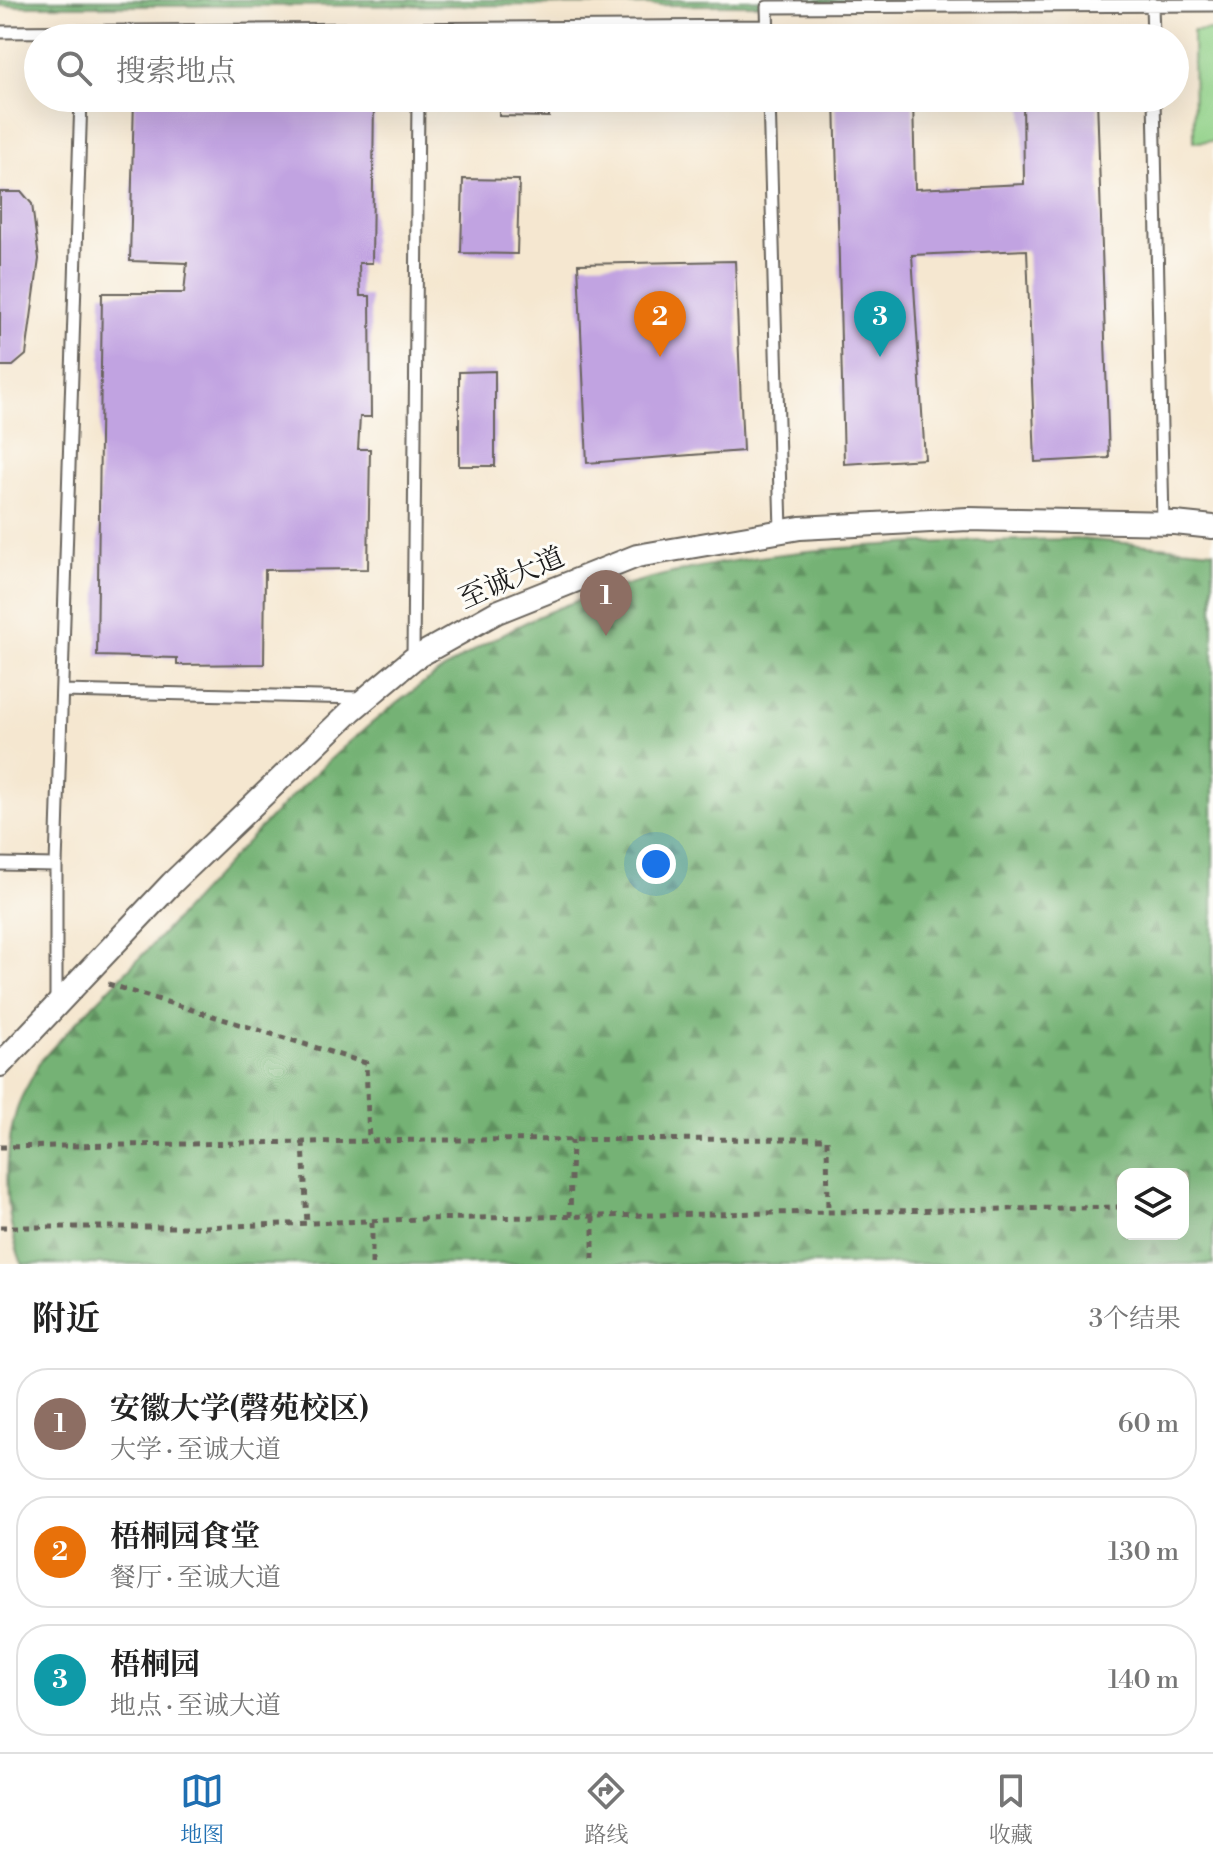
<!DOCTYPE html>
<html lang="zh">
<head>
<meta charset="utf-8">
<style>
	body { margin:0; font-family:"Libre Bodoni","Noto Serif SC",serif; background:#f6f6f6; color:#222 }
	.controls { position:absolute; right:24px; bottom:24px; display:grid; overflow:hidden; border-radius:16px; box-shadow:0 8px 32px #0002 }
	.controls button { width:72px; height:72px; display:grid; place-items:center; padding:0; border:0; border-bottom:2px solid #e0e0e0; background:#fff; color:#222; font:40px sans-serif }
	.you { position:absolute; left:656px; top:864px; width:28px; height:28px; margin:-20px; border:6px solid #fff; border-radius:50%; background:#1a73e8; box-shadow:0 0 0 12px #1a73e833 }
	.badge { display:grid; place-items:center; width:52px; height:52px; border-radius:50%; background:#1f6fb2; color:#fff; font-size:26px; font-weight:700 }
	.pin { position:absolute; translate:-50% -66px; filter:drop-shadow(0 2px 4px #0008) }
	.pin::after { content:''; position:absolute; top:42px; width:28px; height:24px; background:inherit; clip-path:polygon(0 0,100% 0,50% 100%) }
	.list { margin:0; padding:0; list-style:none }
	h2 { display:flex; justify-content:space-between; align-items:center; height:104px; margin:0; padding:0 32px; font-size:34px }
	h2 small { font-size:26px; font-weight:400; color:#767676 }
	.list li { display:grid; grid-template-columns:52px 1fr auto; gap:24px; align-items:center; box-sizing:border-box; height:112px; margin:0 16px 16px; padding:0 16px; border:2px solid #e0e0e0; border-radius:32px }
	.list b { display:block; font-size:30px; white-space:nowrap }
	.list p { margin:0; font-size:26px; white-space:nowrap; color:#767676 }
	.list em { font-size:26px; font-style:normal; color:#767676 }
	.icon { flex:none; width:44px; height:44px; fill:none; stroke:currentColor; stroke-width:2; stroke-linecap:round; stroke-linejoin:round }
	.map { position:relative; flex:none; width:1213px; height:1264px; overflow:hidden }
	.search { position:absolute; background:#fff; box-shadow:0 8px 32px #0002; left:24px; right:24px; top:24px; height:88px; display:flex; align-items:center; gap:20px; box-sizing:border-box; padding:0 28px; border-radius:44px; color:#767676; font-size:30px }
	.sheet { height:488px; background:#fff }
	nav { display:flex; justify-content:space-around; align-items:center; box-sizing:border-box; height:112px; border-top:2px solid #e0e0e0; background:#fff; font-size:22px; color:#767676 }
	nav a { display:grid; justify-items:center; gap:4px }
	nav .on { color:#1f6fb2 }
	.map>svg:first-child { display:block }
</style>
</head>
<body>
<div class="map">
<svg width="1213" height="1264" viewBox="0 0 1213 1264">
	<defs>
		<pattern id="forest-firs" width="22" height="20" patternUnits="userSpaceOnUse" patternTransform="scale(2)"><rect width="22" height="20" fill="#74b274"/><path d="M5 1l3.5 6h-7zM16 11l3.5 6h-7z" fill="#5e905e"/></pattern>
	</defs>
	<rect width="100%" height="100%" fill="#fdfcf7"/>
	<filter id="ink" filterUnits="userSpaceOnUse"><feTurbulence type="fractalNoise" baseFrequency=".0125" numOctaves="2"/><feDisplacementMap in="SourceGraphic" scale="16" xChannelSelector="R" yChannelSelector="G"/><feConvolveMatrix kernelMatrix="1 2 1 2 8 2 1 2 1" color-interpolation-filters="sRGB"/></filter>
	<filter id="wash" filterUnits="userSpaceOnUse"><feTurbulence type="fractalNoise" baseFrequency=".006" numOctaves="4" result="noise"/><feDisplacementMap in="SourceGraphic" scale="32" xChannelSelector="R" yChannelSelector="G"/><feGaussianBlur stdDeviation="1.8" result="paint"/><feColorMatrix in="noise" values="0 0 0 0 0 0 0 0 0 0 0 0 0 0 0 0 0 1.4 0 .05"/><feComposite in="paint" operator="in"/></filter>
	<g filter="url(#wash)">
		<rect width="100%" height="100%" fill="#f5e7d0"/>
		<path fill="url(#forest-firs)" stroke="#486748" stroke-width="2" fill-rule="evenodd" d="M0 0H930L749 5 0 6Z
			M1081 539 1213 551V1264H22C4 1218 2 1151 19 1103 24 1090 33 1078 38 1064 74 1022 115 984 153 944 271 815 392 675 558 608 720 543 908 542 1081 539ZM1183 1174V1234H1123V1174Z"/>
		<path fill="#90d087" stroke="#567652" stroke-width="2" d="M1213 30V141L1194 142 1193 31Z"/>
		<g id="blocks">
			<path fill="#c1a3e1" d="M833 28H911L912 38H833Z
				M1022 30H1095V38H1022Z
				M134 98 374 99 372 263H359L360 296H370L371 417H360L358 449H370L368 569 265 570 264 664 177 665V658L97 656 102 293H184L187 263 130 261Z
				M499 98H549V117L499 116Z
				M835 98H913L915 189 1024 184 1023 98H1097L1109 458 1035 462 1027 250 912 255 925 459 844 464Z
				M463 179 519 180 517 254 461 253Z
				M0 192H22L32 204 39 259 26 355 13 366H0Z
				M735 261 743 451 587 463 578 264Z
				M495 371V466H459V372Z"/>
		</g>
	</g>
	<g filter="url(#ink)">
		<use href="#blocks" fill-opacity="0" stroke="#68635b" stroke-width="2"/>
		<g fill="none" stroke-linecap="round" stroke-linejoin="round">
			<defs>
				<path id="service" d="M1152 4 1153 38
					M0 32 767 26
					M768 38 767 7 1213 5
					M769 98 781 531
					M1154 98 1163 523
					M413 659 418 98
					M62 691 361 698
					M0 864 56 865V1005
					M56 865 81 98"/>
				<path id="minor" d="M0 1065 172 883 352 710 413 659 497 612 637 556 800 528 968 519 1175 523 1213 527"/>
			</defs>
			<use href="#service" stroke="#68635b" stroke-width="15"/>
			<use href="#minor" stroke="#68635b" stroke-width="26"/>
			<path stroke="#68635b" stroke-width="5" stroke-dasharray="6 6" stroke-linecap="butt" d="M108 984 366 1063 369 1140
				M303 1142 307 1224
				M0 1147 431 1140 827 1139 828 1212
				M1183 1206H1187
				M570 1217 572 1140
				M593 1217V1264
				M0 1227H205L418 1219 1123 1207
				M372 1264V1221"/>
			<use href="#service" stroke="#fff" stroke-width="11"/>
			<use href="#minor" stroke="#fff" stroke-width="22"/>
		</g>
	</g>
	<g text-anchor="middle" stroke-width="6" stroke-linejoin="round" paint-order="stroke">
		<g font-size="28" fill="#1c1c1c" stroke="#fdfcf7">
			<text transform="translate(511 577) rotate(-24)" y="10">至诚大道</text>
		</g>
	</g>
</svg>
<div class="controls">
<button><svg class="icon" aria-label="layers" viewBox="0 0 24 24"><path d="M12 4l9 5-9 5-9-5zM3 14l9 5 9-5"/></svg></button>
</div>
<div class="you"></div>
<div class="pin badge" style="left:606px;top:636px;background:#8d6e63">1</div>
<div class="pin badge" style="left:660px;top:357px;background:#e8710a">2</div>
<div class="pin badge" style="left:880px;top:357px;background:#0f9aa8">3</div>
<div class="search"><svg class="icon" aria-label="search" viewBox="0 0 24 24"><circle cx="10" cy="10" r="6"/><path d="M15 15l6 6"/></svg>搜索地点</div>
</div>
<section class="sheet">
<h2>附近<small>3个结果</small></h2>
<ul class="list">
<li><span class="badge" style="background:#8d6e63">1</span><div><b>安徽大学(磬苑校区)</b><p>大学 · 至诚大道</p></div><em>60 m</em></li>
<li><span class="badge" style="background:#e8710a">2</span><div><b>梧桐园食堂</b><p>餐厅 · 至诚大道</p></div><em>130 m</em></li>
<li><span class="badge" style="background:#0f9aa8">3</span><div><b>梧桐园</b><p>地点 · 至诚大道</p></div><em>140 m</em></li>
</ul>
</section>
<nav>
<a class="on"><svg class="icon" aria-label="map" viewBox="0 0 24 24"><path d="M3 6l6-2 6 2 6-2v14l-6 2-6-2-6 2zM9 4v14M15 6v14"/></svg>地图</a>
<a><svg class="icon" aria-label="directions" viewBox="0 0 24 24"><path d="M12 3l9 9-9 9-9-9zM9 14v-3h6M13 9l2 2-2 2"/></svg>路线</a>
<a><svg class="icon" aria-label="saved" viewBox="0 0 24 24"><path d="M7 4h10v16l-5-4-5 4z"/></svg>收藏</a>
</nav>
</body>
</html>
